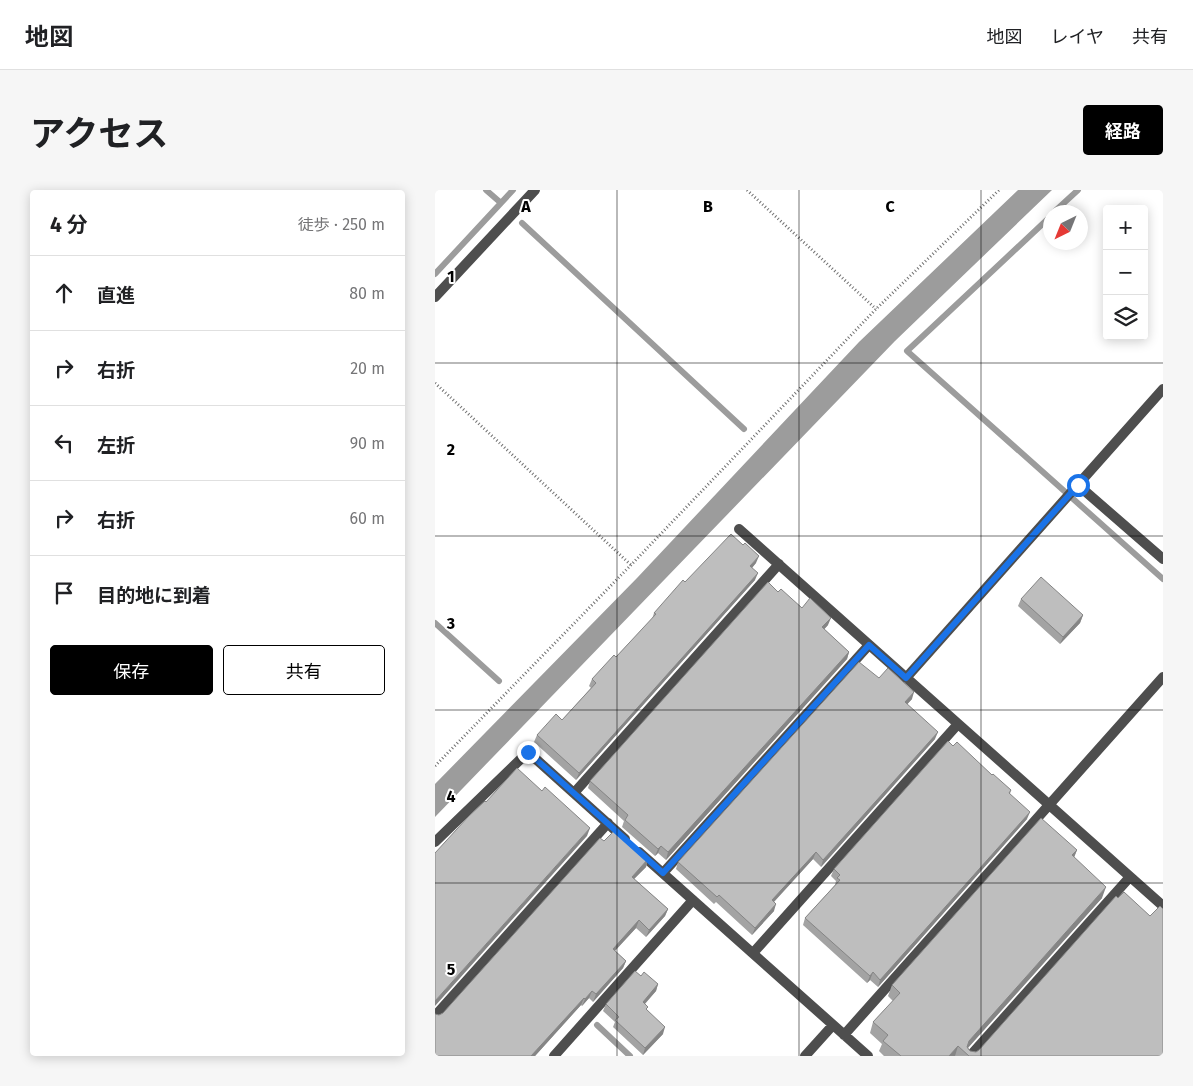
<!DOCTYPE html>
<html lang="ja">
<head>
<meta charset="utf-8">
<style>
	body { margin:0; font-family:"Fira Sans","Noto Sans JP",sans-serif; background:#f6f6f6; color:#202124 }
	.controls { position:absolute; right:15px; top:15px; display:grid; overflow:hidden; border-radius:5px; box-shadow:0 2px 12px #0003 }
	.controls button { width:45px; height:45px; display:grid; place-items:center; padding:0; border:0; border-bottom:1px solid #e0e0e0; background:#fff; color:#202124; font:25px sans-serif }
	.compass { position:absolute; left:608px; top:15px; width:45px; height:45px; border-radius:50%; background:#fff; box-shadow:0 2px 12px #0003; rotate:223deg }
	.stop { position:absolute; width:15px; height:15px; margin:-11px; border:4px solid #1a73e8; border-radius:50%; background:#fff }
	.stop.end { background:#1a73e8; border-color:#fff; box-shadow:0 1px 5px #0008 }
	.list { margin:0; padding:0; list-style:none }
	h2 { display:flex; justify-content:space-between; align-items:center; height:65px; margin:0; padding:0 20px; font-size:21px }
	h2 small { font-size:16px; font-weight:400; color:#757577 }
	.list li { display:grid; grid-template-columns:32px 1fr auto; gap:15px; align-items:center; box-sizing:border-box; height:75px; padding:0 20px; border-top:1px solid #e0e0e0 }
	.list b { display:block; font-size:19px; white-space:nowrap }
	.list em { font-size:16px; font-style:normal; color:#757577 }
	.actions { display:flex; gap:10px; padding:15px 20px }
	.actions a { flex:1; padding:11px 0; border:1px solid #000; border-radius:5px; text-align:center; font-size:18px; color:#000 }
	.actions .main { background:#000; color:#fff }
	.icon { flex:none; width:28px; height:28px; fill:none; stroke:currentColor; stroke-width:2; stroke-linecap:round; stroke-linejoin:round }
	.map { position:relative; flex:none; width:728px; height:866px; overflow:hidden; border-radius:5px }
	header { display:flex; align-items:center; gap:30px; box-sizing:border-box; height:70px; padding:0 25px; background:#fff; border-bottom:1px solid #e0e0e0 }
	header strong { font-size:24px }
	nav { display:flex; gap:28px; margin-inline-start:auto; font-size:18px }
	.intro { display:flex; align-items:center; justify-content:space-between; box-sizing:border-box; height:120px; padding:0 30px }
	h1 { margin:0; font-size:35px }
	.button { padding:12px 22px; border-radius:5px; background:#000; color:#fff; font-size:18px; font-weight:700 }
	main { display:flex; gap:30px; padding:0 30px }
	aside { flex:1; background:#fff; border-radius:5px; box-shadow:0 2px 12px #0003 }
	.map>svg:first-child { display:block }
</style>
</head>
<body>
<header>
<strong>地図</strong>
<nav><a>地図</a><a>レイヤ</a><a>共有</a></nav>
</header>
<div class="intro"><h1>アクセス</h1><a class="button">経路</a></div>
<main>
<aside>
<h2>4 分<small>徒歩 · 250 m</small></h2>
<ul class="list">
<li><svg class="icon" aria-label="ahead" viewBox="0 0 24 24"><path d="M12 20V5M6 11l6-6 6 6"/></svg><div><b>直進</b></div><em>80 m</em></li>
<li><svg class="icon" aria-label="right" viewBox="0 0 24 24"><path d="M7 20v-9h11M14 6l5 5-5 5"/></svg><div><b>右折</b></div><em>20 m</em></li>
<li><svg class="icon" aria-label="left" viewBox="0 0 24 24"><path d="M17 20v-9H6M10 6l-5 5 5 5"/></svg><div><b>左折</b></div><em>90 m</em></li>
<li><svg class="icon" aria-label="right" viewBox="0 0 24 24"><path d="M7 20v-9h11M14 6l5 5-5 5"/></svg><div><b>右折</b></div><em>60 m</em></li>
<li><svg class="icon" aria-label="arrive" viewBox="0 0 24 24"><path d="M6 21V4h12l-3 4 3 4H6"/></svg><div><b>目的地に到着</b></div></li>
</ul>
<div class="actions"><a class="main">保存</a><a>共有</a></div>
</aside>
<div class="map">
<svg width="728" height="866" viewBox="0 0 728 866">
	<rect width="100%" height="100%" fill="#fff"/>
	<path fill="#9c9c9c" d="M583 0H617L460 151 0 627V594L202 388 424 152Z"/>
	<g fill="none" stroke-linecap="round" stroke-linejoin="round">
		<path stroke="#9c9c9c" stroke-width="6" d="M51 0 66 13
			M619 22 643 0
			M616 26 472 161 728 389
			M87 33 309 239
			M0 84 78 0
			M0 433 64 491
			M162 835 195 866"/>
		<path stroke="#707070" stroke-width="3" stroke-dasharray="1 2.5" stroke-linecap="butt" d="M312 0 441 119
			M0 193 196 375
			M0 576 196 375 441 119 564 0"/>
		<path stroke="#4e4e4e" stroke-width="10" d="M0 107 100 0
			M643 295 728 369
			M304 339 728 716
			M471 488 728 199
			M139 603 344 374
			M0 652 93 562 190 649
			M204 662 433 866
			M228 683 434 455
			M318 763 523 534
			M0 826 173 633
			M409 845 728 487
			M119 866 258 710
			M370 866 398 835
			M535 866 694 688"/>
	</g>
	<path fill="#a3a3a3" d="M321 373 317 377 320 390 141 590 99 552 102 545 127 530 156 498 154 496 157 489 181 467 217 429 219 423 250 392Z
		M343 402 367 418 393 435 389 439 414 462 412 469 231 670 223 663 220 666 187 637 189 631 153 598 155 591Z
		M586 409 648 425 645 433 625 454 583 416Z
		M444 488 477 509 472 514 500 549 386 677 378 669 339 712V721L317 745 281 712 279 714 241 679 243 672Z
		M557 585 576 600 575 604 592 629 443 797 435 790 432 793 368 735 370 728 400 695 401 691 396 686 399 679Z
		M169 651 213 669 211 677 199 689 233 719 230 726 211 747 201 738 180 761 191 771 188 778 158 812 154 808 147 816 146 815 100 866H0L4 825 8 823Z
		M642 660 639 667 667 708 533 858 535 861 541 862 728 866H449L444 861 447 854 435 843 438 832 458 811 453 806 457 795Z
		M206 786 223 794 221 801 210 814 212 820 228 844 208 865 178 837 180 832 168 821 171 814Z"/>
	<path fill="#858585" d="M324 366 321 373 313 383 315 376Z
		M323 383 320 390 141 590 144 583Z
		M648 425 645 433 625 454 628 447Z
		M396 428 393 435 385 444 387 437Z
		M414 462 412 469 231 670 233 662Z
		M479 502 477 509 468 519 470 512Z
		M503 542 500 549 386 677 388 670Z
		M595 622 592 629 443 797 445 790Z
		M155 638 152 646 0 816V811Z
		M226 656 223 663 220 666 223 659Z
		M642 660 638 670 637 665Z
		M381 662 378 669 334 717 337 710Z
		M213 669 211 677 194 694 197 687Z
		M671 697 667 708 530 861 534 851Z
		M341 714 339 721 317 745 320 738Z
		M233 719 230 726 211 747 214 740Z
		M204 730 201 738 175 766 178 759Z
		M191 771 188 778 158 812 161 804Z
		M438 782 435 790 432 793 435 786Z
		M223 794 221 801 205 819 208 812Z
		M157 801 154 808 147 816 150 809Z
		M149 808 146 815 100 866H96Z
		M230 837 228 844 208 865 210 858Z
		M523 856 520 866H514Z"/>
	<path fill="#bebebe" stroke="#858585" d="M296 344 308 355 310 353 324 366 315 376 323 383 144 583 102 545 121 524 127 530 161 493 157 489 179 465 181 467 221 424 219 423 248 390 250 392Z
		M606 387 648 425 628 447 586 409Z
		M333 392 343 402 346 399 367 418 375 408 396 428 387 437 414 462 233 662 226 656 223 659 190 630 193 625 155 591Z
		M424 472 444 488 453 478 479 502 470 512 503 542 388 670 381 662 337 710 341 714 320 738 284 705 282 707 243 672Z
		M513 551 518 556 522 552 557 585 558 584 576 600 574 603 595 622 445 790 438 782 435 786 370 728 405 690 402 688 405 685 399 679Z
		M82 578 107 601 110 597 155 638 0 811V663L33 627 50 611 51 612Z
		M606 628 642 660 637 665 671 697 534 851 532 857 535 861 541 862 544 860 681 706 683 708 689 702 715 726 725 716 728 719V866H534L523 856 514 866H466L448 851 453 845 438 832 465 803 457 795Z
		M180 640 213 669 197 687 233 719 214 740 204 730 178 759 191 771 161 804 157 801 150 809 149 808 96 866H0V824L4 825 8 823 165 648 169 651Z
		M200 781 206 786 209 782 223 794 208 812 213 817 211 819 230 837 210 858 180 830 184 827 171 814Z"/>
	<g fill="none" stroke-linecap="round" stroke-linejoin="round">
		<path stroke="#1a73e8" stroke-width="6" d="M93 562 228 683 434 455 471 488 643 295"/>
	</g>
	<path fill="none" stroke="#000" stroke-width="1" stroke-opacity="0.55" d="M182 0V866M364 0V866M546 0V866M0 173H728M0 346H728M0 520H728M0 693H728"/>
	<g font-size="16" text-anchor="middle" font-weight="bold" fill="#000" stroke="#fff" stroke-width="4" stroke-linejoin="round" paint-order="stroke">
		<text x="91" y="22">A</text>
		<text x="273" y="22">B</text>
		<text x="455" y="22">C</text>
		<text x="16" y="92">1</text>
		<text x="16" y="265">2</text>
		<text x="16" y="439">3</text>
		<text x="16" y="612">4</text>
		<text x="16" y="785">5</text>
	</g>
</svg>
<div class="controls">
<button>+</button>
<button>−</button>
<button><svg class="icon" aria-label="layers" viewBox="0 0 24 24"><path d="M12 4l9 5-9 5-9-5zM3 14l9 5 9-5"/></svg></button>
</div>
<svg class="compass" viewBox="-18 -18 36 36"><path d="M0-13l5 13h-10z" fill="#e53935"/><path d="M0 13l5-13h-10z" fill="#757577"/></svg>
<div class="stop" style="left:643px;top:295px"></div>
<div class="stop end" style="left:93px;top:562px"></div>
</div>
</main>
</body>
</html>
